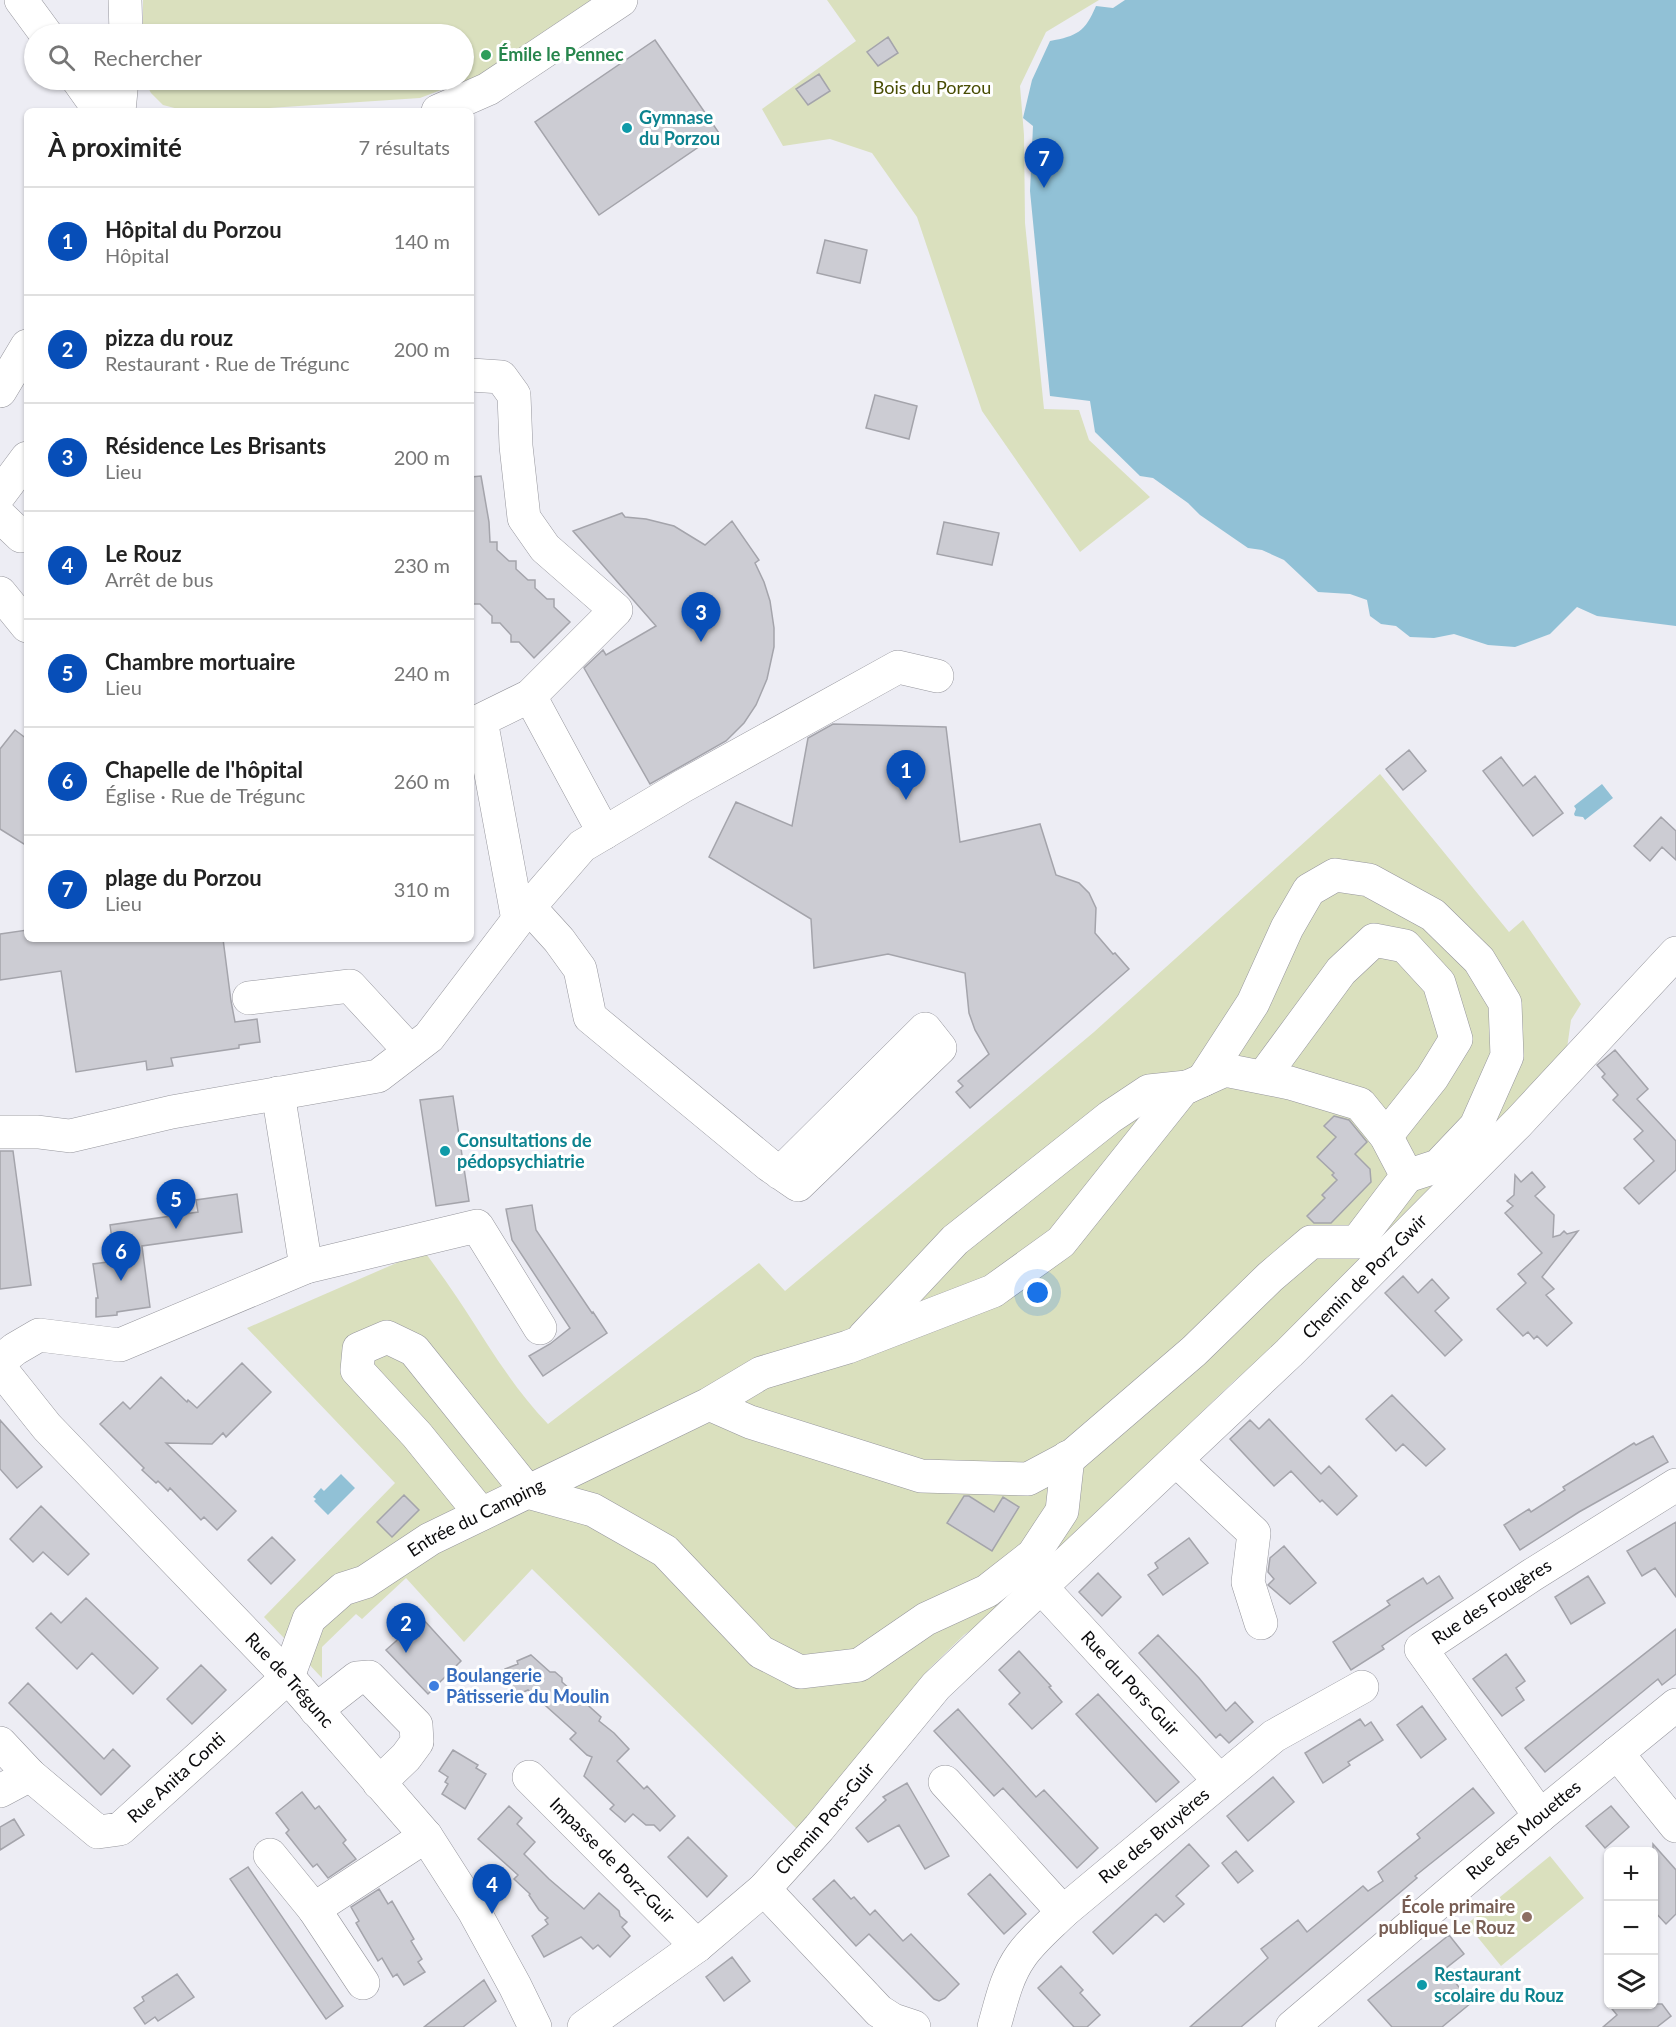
<!DOCTYPE html>
<html lang="fr">
<head>
<meta charset="utf-8">
<style>
	body { margin:0; font-family:Lato,sans-serif; background:#f6f6f6; color:#222 }
	.controls { position:absolute; right:18px; bottom:18px; display:grid; overflow:hidden; border-radius:9px; box-shadow:0 2px 4px #0004 }
	.controls button { width:54px; height:54px; display:grid; place-items:center; padding:0; border:0; border-bottom:2px solid #e0e0e0; background:#fff; color:#222; font:30px sans-serif }
	.you { position:absolute; left:1038px; top:1293px; width:21px; height:21px; margin:-15px; border:4px solid #fff; border-radius:50%; background:#1a73e8; box-shadow:0 0 0 9px #1a73e833 }
	.badge { display:grid; place-items:center; width:39px; height:39px; border-radius:50%; background:#074eb8; color:#fff; font-size:20px; font-weight:700 }
	.pin { position:absolute; translate:-50% -50px; filter:drop-shadow(0 2px 3px #0008) }
	.pin::after { content:''; position:absolute; top:32px; width:21px; height:18px; background:inherit; clip-path:polygon(0 0,100% 0,50% 100%) }
	.list { margin:0; padding:0; list-style:none }
	h2 { display:flex; justify-content:space-between; align-items:center; height:78px; margin:0; padding:0 24px; font-size:26px }
	h2 small { font-size:20px; font-weight:400; color:#767676 }
	.list li { display:grid; grid-template-columns:39px 1fr auto; gap:18px; align-items:center; box-sizing:border-box; height:108px; padding:0 24px; border-top:2px solid #e0e0e0 }
	.list b { display:block; font-size:22px; white-space:nowrap }
	.list p { margin:0; font-size:20px; white-space:nowrap; color:#767676 }
	.list em { font-size:20px; font-style:normal; color:#767676 }
	.icon { flex:none; width:33px; height:33px; fill:none; stroke:currentColor; stroke-width:2; stroke-linecap:round; stroke-linejoin:round }
	.map { position:relative; flex:none; width:1676px; height:2027px; overflow:hidden }
	.search { position:absolute; background:#fff; box-shadow:0 2px 4px #0004; left:24px; top:24px; width:450px; height:66px; display:flex; align-items:center; gap:15px; box-sizing:border-box; padding:0 21px; border-radius:33px; color:#767676; font-size:22px }
	.panel { position:absolute; background:#fff; box-shadow:0 2px 4px #0004; left:24px; top:108px; width:450px; height:834px; border-radius:9px }
	.map>svg:first-child { display:block }
</style>
</head>
<body>
<div class="map">
<svg width="1676" height="2027" viewBox="0 0 1676 2027">
	<rect width="100%" height="100%" fill="#ededf4"/>
	<path fill="#dae0be" d="M143 0H591L478 76 420 98 223 111H186L163 105 151 93 144 80H464V34H143Z
		M827 0H1099L1046 32 1020 86 1024 135 1025 223 1044 409 1079 410 1089 440 1150 497 1080 552 982 411 917 217 872 153 830 139 783 146 762 109 856 41Z
		M1380 774 1509 932 1523 920 1581 1004 1571 1020 1567 1048 1550 1072 1307 1318 1233 1382 1160 1452 1128 1488 1005 1606 964 1635 930 1668 801 1833 532 1569 464 1642 406 1578 362 1619 356 1614 322 1647V1678L264 1617 395 1483 247 1328 424 1251C438 1270 451 1288 464 1308 490 1348 514 1389 548 1424L759 1263 785 1291 1094 1032Z
		M1550 1856 1584 1898 1501 1966 1467 1924Z"/>
	<path fill="#91c1d6" d="M1125 0H1676V626L1597 616 1577 607 1550 634 1515 647 1488 645 1454 634 1434 638 1410 637 1396 626 1381 624 1370 616 1367 600 1350 594 1318 592 1284 560 1262 550 1248 548 1200 515 1188 503 1153 478 1140 476 1095 432 1090 401 1050 396 1030 191 1033 126 1023 118 1032 80 1050 41C1077 36 1085 32 1096 6L1113 8Z
		M1602 784 1613 798 1585 820 1583 817 1575 816 1574 814 1576 809 1574 806Z
		M341 1474 355 1488 328 1515 314 1501 316 1499 313 1497 321 1488 324 1491Z"/>
	<path fill="#ccccd3" stroke="#a4a4ab" stroke-width="1.5" d="M888 37 898 53 878 66 867 52Z
		M655 40 719 133 599 215 535 122Z
		M819 74 830 91 808 105 796 89Z
		M825 240 867 250 860 283 817 273Z
		M875 395 917 406 909 439 866 428Z
		M481 476 489 522 490 542H497V550L509 561H516V569L528 580H535V588L547 599H554V607L570 622 534 658 519 642H511V635L500 623H492V616L480 604H473V597L471 595V477Z
		M622 513 625 517 646 519 674 526 705 545 732 521 759 560 755 563 764 582 770 601 774 628V647L767 679 756 705 744 723 726 741 650 784 584 668 603 650 606 655 656 626 573 531Z
		M944 522 999 533 992 565 937 554Z
		M833 724 946 727 960 842 1040 824 1056 875 1079 883 1089 893 1096 908 1095 933 1113 954 1115 953 1129 969 970 1108 956 1092 963 1086 958 1081 989 1054 975 1030 969 1013 965 973 888 954 814 968 811 919 709 857 736 802 792 826 808 738Z
		M15 730 27 739V846L0 829V749Z
		M1409 750 1426 771 1403 790 1386 769Z
		M1501 757 1523 786 1535 776 1563 813 1533 836 1483 771Z
		M1661 817 1676 831V860L1662 847 1650 861 1634 846Z
		M27 930V939H223L231 1001 235 1022 257 1019 260 1042 239 1045V1048L171 1058 173 1066 147 1070 146 1061 76 1072 61 971 0 980V934Z
		M1615 1050 1648 1089 1637 1099 1676 1141V1170L1639 1204 1624 1188 1654 1161 1634 1139 1643 1131 1613 1100 1618 1095 1602 1077 1605 1074 1597 1065Z
		M453 1096 469 1201 436 1206 420 1100Z
		M1334 1116 1349 1120 1367 1142 1355 1154 1370 1169 1371 1182 1331 1223H1314L1307 1216 1325 1198 1322 1195 1337 1180 1332 1175 1334 1173 1317 1157 1336 1137 1324 1126Z
		M0 1151H13L31 1285 0 1289Z
		M1532 1172 1545 1187 1535 1196 1554 1215 1553 1237 1560 1235 1564 1231 1567 1234 1578 1231 1542 1277 1554 1289 1546 1295 1572 1323 1547 1346 1537 1336 1534 1339 1528 1332 1523 1336 1497 1309 1526 1283 1518 1274 1542 1253 1505 1213 1513 1206 1507 1201 1514 1195 1515 1175 1521 1182Z
		M237 1194 242 1232 142 1246 150 1307 117 1312V1315L96 1317V1298H98L93 1264 115 1261 110 1225 198 1212 196 1200Z
		M532 1205 536 1230 592 1313 593 1312 607 1333 543 1376 529 1356 550 1344 570 1328 512 1240 506 1209Z
		M1403 1276 1418 1293 1432 1279 1449 1298 1435 1311 1462 1340 1445 1356 1385 1293Z
		M242 1363 271 1392 226 1437 223 1433 212 1444 166 1443 236 1511 217 1530 204 1517 201 1520 170 1488 168 1491 158 1481 156 1483 142 1470 144 1468 100 1424 123 1402 130 1409 161 1377 187 1402 188 1400 197 1408Z
		M1392 1395 1445 1449 1426 1466 1403 1444 1396 1451 1366 1419Z
		M1269 1419 1321 1474 1329 1466 1357 1496 1337 1515 1322 1500 1320 1502 1291 1471 1274 1486 1230 1439 1250 1420 1259 1429Z
		M0 1420 42 1467 17 1488 0 1469Z
		M1653 1436 1668 1462 1579 1512 1520 1550 1504 1525 1529 1509 1531 1512 1565 1490 1563 1487 1634 1443 1636 1445Z
		M404 1495 419 1510 392 1537 377 1522Z
		M964 1496H969L994 1512 1003 1497 1019 1507 992 1551 947 1523Z
		M41 1506 89 1554 68 1575 43 1552 33 1562 10 1539Z
		M1676 1522V1597L1655 1568 1642 1576 1627 1551Z
		M272 1537 295 1560 271 1584 248 1560Z
		M1189 1538 1208 1563 1163 1595 1148 1575 1158 1568 1155 1563Z
		M1284 1546 1316 1583 1290 1604 1268 1585 1274 1579 1268 1572 1270 1558Z
		M1098 1573 1121 1597 1102 1616 1079 1592Z
		M1439 1576 1453 1598 1382 1646 1384 1649 1351 1670 1333 1642 1390 1605 1387 1601 1423 1578 1427 1584Z
		M1588 1576 1605 1603 1571 1624 1555 1597Z
		M86 1598 158 1668 133 1694 92 1653 77 1669 36 1628 51 1613 61 1623Z
		M422 1618 461 1661 428 1694 386 1650Z
		M1676 1629V1674L1662 1685 1658 1679 1545 1772 1525 1748Z
		M1158 1635 1199 1678 1226 1711 1235 1702 1253 1722 1229 1743 1220 1734 1216 1738 1139 1653Z
		M1019 1651 1051 1686 1049 1687 1062 1702 1032 1729 1009 1704 1020 1693 999 1670Z
		M1506 1654 1525 1681 1516 1688 1524 1700 1502 1716 1473 1679Z
		M531 1655 550 1672H555L562 1678V1682L601 1717 599 1721 614 1733 629 1749 617 1761 644 1789 647 1786 675 1816 660 1831 654 1825H646L633 1814 625 1822 610 1809 614 1805 584 1776 592 1757 587 1755 570 1739 576 1733 528 1690 515 1696 505 1669 518 1664 517 1661Z
		M201 1665 226 1690 192 1724 167 1699Z
		M28 1683 104 1759 113 1749 130 1766 101 1795 9 1703Z
		M1098 1694 1179 1782 1156 1802 1076 1714Z
		M1422 1706 1446 1739 1421 1758 1397 1725Z
		M958 1709 1036 1797 1044 1790 1098 1848 1077 1868 1003 1788 994 1796 934 1731Z
		M1360 1719 1365 1726 1371 1722 1383 1740 1348 1762 1350 1765 1323 1783 1305 1753Z
		M453 1750 478 1765 476 1768 486 1774 465 1809 442 1794 448 1784 445 1782 448 1777 439 1771Z
		M1273 1777 1294 1802 1248 1841 1227 1816Z
		M907 1783 949 1856 925 1869 899 1825 868 1842 856 1828 886 1800 883 1797Z
		M1473 1788 1494 1813 1415 1876 1417 1878 1241 2027H1190L1268 1958 1261 1949 1298 1920 1307 1932 1363 1886 1368 1891 1383 1881 1378 1872 1420 1838 1417 1834Z
		M302 1792 315 1809 319 1806 346 1840 343 1843 356 1859 328 1878 317 1864 313 1867 301 1852 286 1833 289 1830 276 1813Z
		M509 1806 522 1818 517 1824 535 1842 524 1854 549 1879 584 1909 599 1893 619 1911 620 1916 627 1922 622 1927 630 1936 610 1957 598 1945 593 1949 581 1937 544 1957 532 1936 548 1924 545 1920 548 1918 539 1910 529 1895 530 1894 514 1879 518 1875 478 1839Z
		M1611 1806 1629 1827 1605 1848 1586 1826Z
		M14 1819 24 1835 0 1850V1827Z
		M688 1837 727 1876 707 1897 668 1857Z
		M1189 1844 1209 1866 1176 1896 1184 1904 1164 1922 1156 1914 1113 1954 1093 1932Z
		M1653 1844 1676 1870V1914L1666 1924 1653 1910Z
		M1236 1851 1253 1871 1238 1883 1222 1863Z
		M248 1867 343 2006 326 2019 230 1879Z
		M990 1874 1026 1914 1004 1934 968 1894Z
		M834 1880 851 1899 854 1897 870 1915 875 1910 903 1941 911 1934 959 1984 945 1998 939 2001 934 1999 869 1934 856 1946 813 1899Z
		M379 1889 388 1904 392 1901 414 1939 411 1941 422 1959 418 1962 425 1972 404 1985 397 1974 393 1977 382 1958 378 1961 356 1923 359 1921 351 1907Z
		M1449 1935 1464 1954 1445 1969 1471 2003 1442 2027H1392L1368 2000Z
		M732 1957 750 1981 724 2001 706 1977Z
		M1061 1966 1083 1990 1080 1993 1100 2015 1087 2027H1074L1038 1988Z
		M177 1974 194 1997 158 2021 155 2017 145 2024 134 2008 144 2001 142 1997Z
		M484 1980 496 2001 463 2027H424Z
		M1608 2004H1662L1671 2016 1657 2027H1603L1617 2015Z"/>
	<g fill="none" stroke-linecap="round" stroke-linejoin="round">
		<defs>
			<g id="minor">
				<path d="M21 0 46 34"/>
				<path d="M125 0 126 34"/>
				<path d="M78 80 100 111"/>
				<path d="M119 111 122 80"/>
				<path d="M438 111 488 89 621 0"/>
				<path d="M471 375 501 377 514 395 516 446 524 518 545 548 616 610 530 696 481 720 518 920"/>
				<path d="M0 391 27 346"/>
				<path d="M0 494 27 458"/>
				<path d="M0 516 21 536 27 532"/>
				<path d="M0 593 27 626"/>
				<path d="M530 696 604 833"/>
				<path d="M529 907 559 940 580 969 590 1017 769 1165 798 1185 940 1048 925 1029 780 1173"/>
				<path d="M249 998 350 986 410 1051"/>
				<path d="M1263 1077 1341 971 1374 940 1405 946 1439 983 1456 1039 1432 1078 1386 1136"/>
				<path d="M1203 1080 1253 1003 1287 928 1309 890 1335 875 1369 880 1433 915 1479 960 1505 1003 1507 1056 1476 1126 1438 1166 1407 1176"/>
				<path d="M278 1093 306 1267"/>
				<path d="M0 1132H38L70 1136 172 1112 378 1076 429 1037 518 920 582 846 683 786 898 667 937 676"/>
				<path d="M864 1337 955 1240 1110 1117 1149 1091 1187 1087"/>
				<path d="M0 1361 15 1349 39 1335 120 1345 306 1267 477 1226 540 1328"/>
				<path d="M1176 1460 1254 1533 1248 1582 1261 1623"/>
				<path d="M481 1514 417 1435 357 1370 359 1349 387 1337 414 1350 528 1492 593 1510 665 1551 761 1652 800 1672 859 1665 926 1619 987 1591 1033 1555 1062 1511 1068 1457"/>
				<path id="s1" d="M1042 1588 1219 1780"/>
				<path d="M316 1710 357 1678 369 1677 416 1725 417 1742 406 1757 379 1783"/>
				<path id="s2" d="M0 1743 30 1775 98 1832 120 1829 288 1677 309 1619 343 1589 365 1582 430 1539 709 1404 761 1373 848 1347 993 1291 1061 1242 1183 1089 1225 1070 1290 1083 1360 1104 1386 1136 1407 1176 1357 1242H1311L1270 1277 1194 1351 1073 1455 1028 1479 921 1476 750 1422 709 1404"/>
				<path d="M1617 1753 1676 1826"/>
				<path id="s3" d="M529 1777 697 1946"/>
				<path d="M945 1782 1063 1912"/>
				<path d="M0 1791 30 1775"/>
				<path id="s4" d="M1540 1816 1421 1649 1532 1575 1676 1485"/>
				<path d="M270 1855 314 1909"/>
				<path d="M764 1889 879 2011 893 2020 914 2027"/>
				<path d="M363 1983 314 1909 426 1836"/>
				<path id="s5" d="M584 2027 697 1946 764 1889 819 1828 936 1686 1289 1353 1518 1123 1676 953"/>
				<path id="s6" d="M994 2027C1001 2003 1006 1977 1021 1956 1032 1940 1049 1926 1063 1912L1274 1736 1362 1687"/>
				<path id="s7" d="M1292 2027 1540 1816 1676 1705"/>
			</g>
			<g id="major">
				<path id="s8" d="M0 1368 47 1427 288 1677 426 1836 474 1911 515 1986 535 2027"/>
			</g>
		</defs>
		<use href="#minor" stroke="#96969d" stroke-width="34"/>
		<use href="#major" stroke="#96969d" stroke-width="34"/>
		<use href="#minor" stroke="#fff" stroke-width="33"/>
		<use href="#major" stroke="#fff" stroke-width="33"/>
	</g>
	<circle fill="#2e9e5b" stroke="#fff" stroke-width="2" cx="486" cy="55" r="6"/>
	<g fill="#0f9aa8" stroke="#fff" stroke-width="2">
		<circle cx="627" cy="128" r="6"/>
		<circle cx="445" cy="1151" r="6"/>
		<circle cx="1422" cy="1985" r="6"/>
	</g>
	<circle fill="#3f7fe0" stroke="#fff" stroke-width="2" cx="434" cy="1686" r="6"/>
	<circle fill="#8d6e63" stroke="#fff" stroke-width="2" cx="1527" cy="1917" r="6"/>
	<g text-anchor="middle" stroke-width="6" stroke-linejoin="round" paint-order="stroke">
		<g font-size="18" font-weight="bold" fill="#27864d" stroke="#fff" text-anchor="start">
			<text x="498" y="61">Émile le Pennec</text>
		</g>
		<g font-size="18" fill="#484d03" stroke="#fff">
			<text x="932" y="94">Bois du Porzou</text>
		</g>
		<g font-size="18" font-weight="bold" fill="#0d838f" stroke="#fff" text-anchor="start">
			<text x="639" y="124">Gymnase<tspan x="639" dy="21">du Porzou</tspan></text>
			<text x="457" y="1147">Consultations de<tspan x="457" dy="21">pédopsychiatrie</tspan></text>
			<text x="1434" y="1981">Restaurant<tspan x="1434" dy="21">scolaire du Rouz</tspan></text>
		</g>
		<g font-size="18" fill="#0b0b0d" stroke="#fff">
			<text dy="6" stroke="none"><textPath href="#s5" startOffset="1086">Chemin de Porz Gwir</textPath></text>
			<text dy="6" stroke="none"><textPath href="#s2" startOffset="640">Entrée du Camping</textPath></text>
			<text dy="6" stroke="none"><textPath href="#s4" startOffset="290">Rue des Fougères</textPath></text>
			<text dy="6" stroke="none"><textPath href="#s8" startOffset="426">Rue de Trégunc</textPath></text>
			<text dy="6" stroke="none"><textPath href="#s1" startOffset="130">Rue du Pors-Guir</textPath></text>
			<text dy="6" stroke="none"><textPath href="#s2" startOffset="231">Rue Anita Conti</textPath></text>
			<text dy="6" stroke="none"><textPath href="#s5" startOffset="320">Chemin Pors-Guir</textPath></text>
			<text dy="6" stroke="none"><textPath href="#s7" startOffset="304">Rue des Mouettes</textPath></text>
			<text dy="6" stroke="none"><textPath href="#s6" startOffset="256">Rue des Bruyères</textPath></text>
			<text dy="6" stroke="none"><textPath href="#s3" startOffset="118">Impasse de Porz-Guir</textPath></text>
		</g>
		<g font-size="18" font-weight="bold" fill="#366cbe" stroke="#fff" text-anchor="start">
			<text x="446" y="1682">Boulangerie<tspan x="446" dy="21">Pâtisserie du Moulin</tspan></text>
		</g>
		<g font-size="18" font-weight="bold" fill="#785e54" stroke="#fff" text-anchor="end">
			<text x="1515" y="1913">École primaire<tspan x="1515" dy="21">publique Le Rouz</tspan></text>
		</g>
	</g>
</svg>
<div class="controls">
<button>+</button>
<button>−</button>
<button><svg class="icon" aria-label="layers" viewBox="0 0 24 24"><path d="M12 4l9 5-9 5-9-5zM3 14l9 5 9-5"/></svg></button>
</div>
<div class="you"></div>
<div class="pin badge" style="left:906px;top:800px">1</div>
<div class="pin badge" style="left:406px;top:1653px">2</div>
<div class="pin badge" style="left:701px;top:642px">3</div>
<div class="pin badge" style="left:492px;top:1914px">4</div>
<div class="pin badge" style="left:176px;top:1229px">5</div>
<div class="pin badge" style="left:121px;top:1281px">6</div>
<div class="pin badge" style="left:1044px;top:188px">7</div>
<div class="search"><svg class="icon" aria-label="search" viewBox="0 0 24 24"><circle cx="10" cy="10" r="6"/><path d="M15 15l6 6"/></svg>Rechercher</div>
<section class="panel">
<h2>À proximité<small>7 résultats</small></h2>
<ul class="list">
<li><span class="badge">1</span><div><b>Hôpital du Porzou</b><p>Hôpital</p></div><em>140 m</em></li>
<li><span class="badge">2</span><div><b>pizza du rouz</b><p>Restaurant · Rue de Trégunc</p></div><em>200 m</em></li>
<li><span class="badge">3</span><div><b>Résidence Les Brisants</b><p>Lieu</p></div><em>200 m</em></li>
<li><span class="badge">4</span><div><b>Le Rouz</b><p>Arrêt de bus</p></div><em>230 m</em></li>
<li><span class="badge">5</span><div><b>Chambre mortuaire</b><p>Lieu</p></div><em>240 m</em></li>
<li><span class="badge">6</span><div><b>Chapelle de l'hôpital</b><p>Église · Rue de Trégunc</p></div><em>260 m</em></li>
<li><span class="badge">7</span><div><b>plage du Porzou</b><p>Lieu</p></div><em>310 m</em></li>
</ul>
</section>
</div>
</body>
</html>
